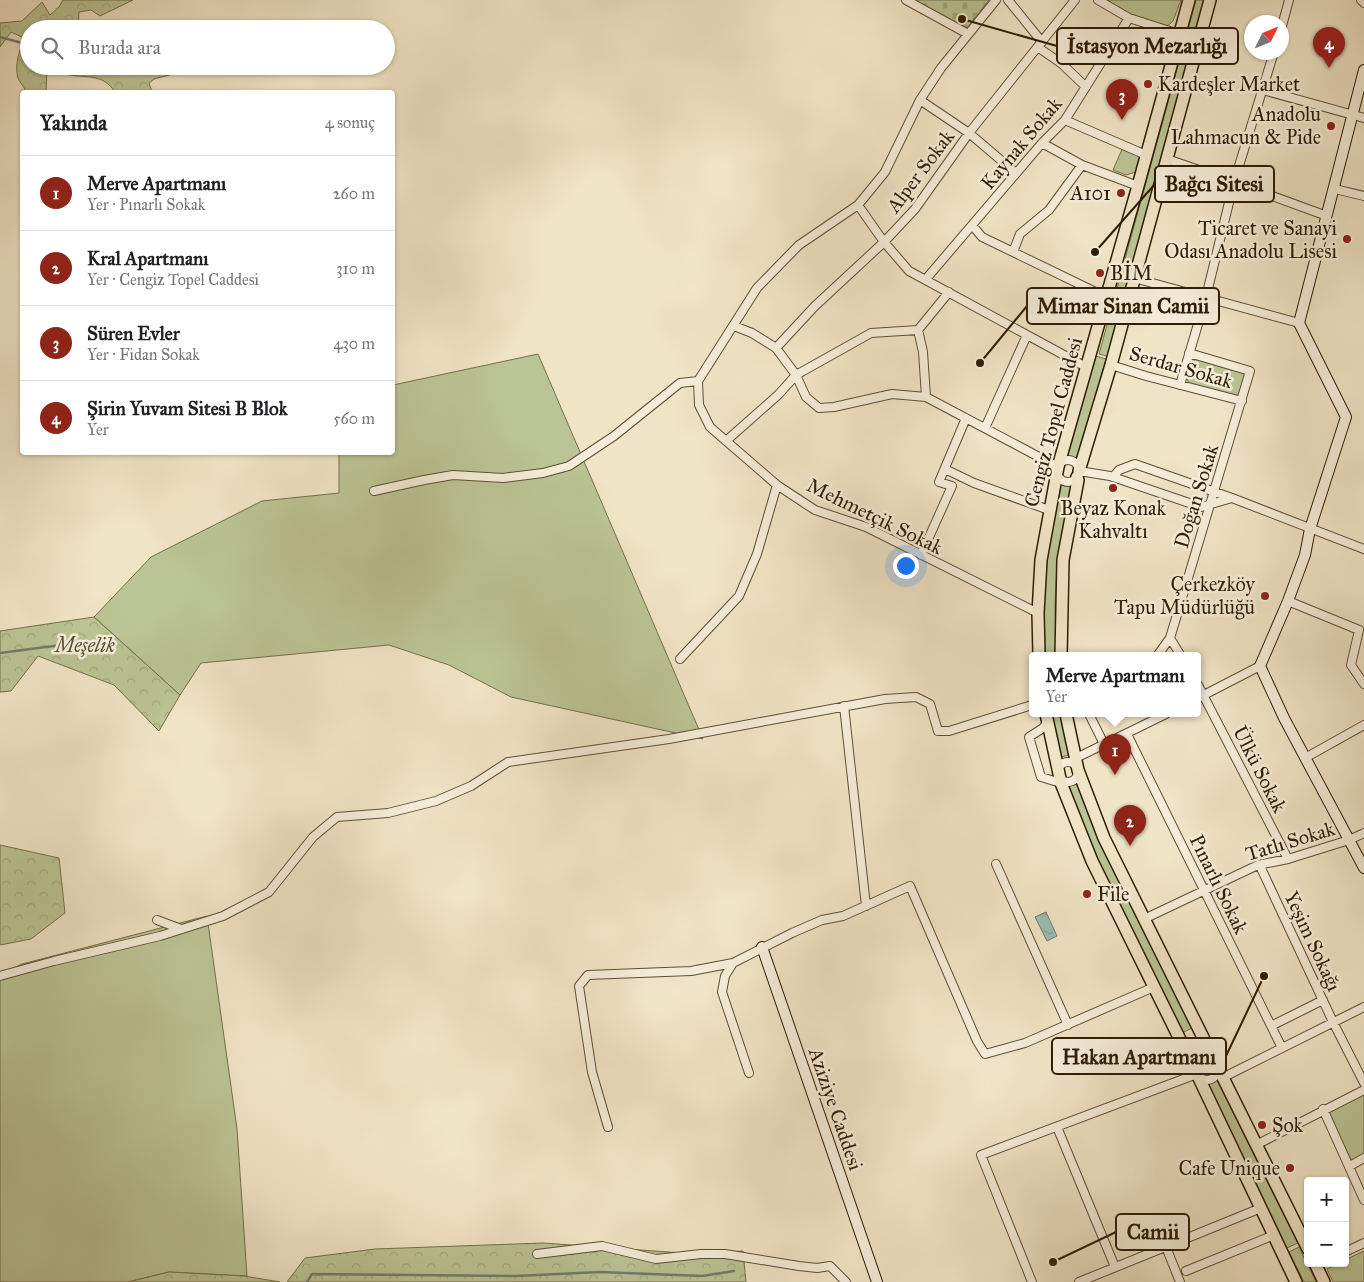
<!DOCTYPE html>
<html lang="tr">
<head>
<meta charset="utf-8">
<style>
	body { margin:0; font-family:"IM FELL Great Primer",serif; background:#f2f2f2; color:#202124 }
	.controls { position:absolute; right:15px; bottom:15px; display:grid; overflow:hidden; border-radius:5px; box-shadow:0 1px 4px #0004 }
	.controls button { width:45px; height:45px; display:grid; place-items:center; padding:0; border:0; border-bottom:1px solid #e0e0e0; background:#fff; color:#202124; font:25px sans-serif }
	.compass { position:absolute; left:1244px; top:15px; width:45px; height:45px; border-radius:50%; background:#fff; box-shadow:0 1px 4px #0004; rotate:47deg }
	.you { position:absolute; left:905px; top:565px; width:18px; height:18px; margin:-12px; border:4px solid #fff; border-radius:50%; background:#1a73e8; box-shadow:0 0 0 8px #1a73e833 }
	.badge { display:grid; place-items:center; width:32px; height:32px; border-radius:50%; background:#8f2418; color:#fff; font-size:16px; font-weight:700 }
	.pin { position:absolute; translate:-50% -41px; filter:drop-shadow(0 1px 2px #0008) }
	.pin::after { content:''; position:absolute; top:26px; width:18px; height:15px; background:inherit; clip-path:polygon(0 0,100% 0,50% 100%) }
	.popup { position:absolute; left:1029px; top:652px; width:172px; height:65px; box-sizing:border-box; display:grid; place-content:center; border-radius:5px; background:#fff; filter:drop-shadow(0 1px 4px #0005); font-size:16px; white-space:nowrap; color:#757577 }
	.popup b { font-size:19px; color:#202124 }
	.popup::after { content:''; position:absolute; left:50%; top:100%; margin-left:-10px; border:10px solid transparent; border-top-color:#fff }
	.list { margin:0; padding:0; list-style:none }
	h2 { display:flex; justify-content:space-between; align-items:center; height:65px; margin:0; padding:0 20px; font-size:21px }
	h2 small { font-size:16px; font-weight:400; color:#757577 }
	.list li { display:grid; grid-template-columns:32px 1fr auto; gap:15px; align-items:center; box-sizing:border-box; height:75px; padding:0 20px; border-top:1px solid #e0e0e0 }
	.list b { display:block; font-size:19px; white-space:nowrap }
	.list p { margin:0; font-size:16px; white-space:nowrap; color:#757577 }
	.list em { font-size:16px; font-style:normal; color:#757577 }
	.icon { flex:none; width:28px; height:28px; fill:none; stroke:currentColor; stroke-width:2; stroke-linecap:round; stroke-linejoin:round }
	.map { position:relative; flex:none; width:1364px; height:1282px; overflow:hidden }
	.search { position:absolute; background:#fff; box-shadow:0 1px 4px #0004; left:20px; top:20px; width:375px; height:55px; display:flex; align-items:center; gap:12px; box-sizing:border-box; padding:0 18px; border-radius:28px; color:#757577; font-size:19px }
	.panel { position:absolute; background:#fff; box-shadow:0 1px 4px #0004; left:20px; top:90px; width:375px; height:365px; border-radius:5px }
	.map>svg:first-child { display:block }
</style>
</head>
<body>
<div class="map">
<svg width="1364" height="1282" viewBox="0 0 1364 1282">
	<defs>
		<pattern id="forest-crowns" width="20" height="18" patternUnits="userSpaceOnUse" patternTransform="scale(1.25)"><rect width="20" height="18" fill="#bbc494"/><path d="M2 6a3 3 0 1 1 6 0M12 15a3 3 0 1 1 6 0" fill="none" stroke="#a1a87e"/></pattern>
		<pattern id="cemetery-stones" width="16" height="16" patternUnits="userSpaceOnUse" patternTransform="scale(1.25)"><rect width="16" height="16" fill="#bbc494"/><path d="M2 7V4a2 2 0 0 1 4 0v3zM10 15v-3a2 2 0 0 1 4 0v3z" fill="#a1a87e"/></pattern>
		<pattern id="water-ripples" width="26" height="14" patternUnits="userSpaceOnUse" patternTransform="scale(1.25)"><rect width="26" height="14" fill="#9abfb4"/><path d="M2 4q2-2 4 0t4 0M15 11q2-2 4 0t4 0" fill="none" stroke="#7e9b90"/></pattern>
	</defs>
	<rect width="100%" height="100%" fill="#f0e4c6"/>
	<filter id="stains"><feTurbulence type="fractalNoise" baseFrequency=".004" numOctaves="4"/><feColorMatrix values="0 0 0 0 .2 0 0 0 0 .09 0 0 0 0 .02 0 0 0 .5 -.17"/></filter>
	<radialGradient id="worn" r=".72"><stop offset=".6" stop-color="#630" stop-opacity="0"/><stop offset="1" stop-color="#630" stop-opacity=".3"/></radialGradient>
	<path fill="#bbc494" stroke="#74704c" d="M1107 0H1181L1173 21 1166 27 1130 15Z
		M1196 0H1208L1110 357 1099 354Z
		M1123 147 1142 154 1136 172 1126 175 1113 170Z
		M538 354 703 739 511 697 449 665 389 645 201 663 180 695 94 617 151 557 262 501 339 493V453L392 452 393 385Z
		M1096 356 1106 359 1078 460 1066 457Z
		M1195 358 1241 371 1245 376 1240 396 1237 398 1189 384 1187 378Z
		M1061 484 1071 487 1057 566 1055 605 1056 656H1045L1044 598 1048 548Z
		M1051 714H1062L1069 755 1058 758Z
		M1078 784 1192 1028 1182 1033C1142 952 1100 871 1068 786Z
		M207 916 237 1129 247 1276 169 1272 128 1282H0V974L22 964Z
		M1217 1080 1298 1243 1287 1248 1206 1085Z
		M1364 1095V1156L1352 1162 1327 1113Z
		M1299 1247 1316 1282H1304L1289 1252Z
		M1364 1251V1282H1333L1327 1269 1339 1263H1345V1260Z"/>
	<path fill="url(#forest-crowns)" stroke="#74704c" d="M63 0H133L100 16 91 10 79 12 78 29H29V66H47L46 92H25C25 86 20 84 18 78 14 64 20 51 24 38L11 32 0 47V23L22 21 42 2 50 15 59 7Z
		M52 66H178L173 74 154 79 149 83 152 92H115C102 72 85 79 65 74 61 72 57 68 52 66Z
		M94 617 180 695 159 731 114 685 38 656 11 691 0 692V631Z
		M0 845 59 858 65 913 31 939 0 945Z
		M543 1243 696 1254 743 1251 746 1282H287L305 1258 375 1249Z
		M169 1272 244 1276 280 1282H128Z"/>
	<path fill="url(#cemetery-stones)" stroke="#74704c" d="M915 0H989L967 28Z"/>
	<path fill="url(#water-ripples)" stroke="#6f7e6e" d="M1046 912 1057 936 1047 941 1035 917Z"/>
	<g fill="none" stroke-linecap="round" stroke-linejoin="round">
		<path stroke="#6f7e6e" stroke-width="2.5" d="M0 37 29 45
			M108 66 134 73
			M0 653 84 642
			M307 1282 312 1274 516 1276 600 1272 702 1276 734 1271"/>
		<defs>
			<path id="street" d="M906 0 968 34
				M996 0 941 68 920 100 885 172 858 205 799 245 757 288 698 381 699 405 710 427 777 485 815 510 866 527 1038 613
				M1008 0 1042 42
				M1098 0 1129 18 1179 34
				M1361 0 1364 3
				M1282 26 1289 0
				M1039 48 1062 64 1086 87
				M1263 90 1364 118
				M920 100 969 133 1016 173
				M1065 120 1146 155
				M1042 143 1082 165 1138 186
				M1167 159 1234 182 1327 216
				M1335 189 1364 196
				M858 205 884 242 909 271 1086 367
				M972 225 982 237 1106 297
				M1013 252 1020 234 1049 210 1082 165
				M1134 278 1299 323
				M926 279 1042 143 1065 120 1129 18
				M734 326 752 333 776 348 796 375 806 397 819 408 834 407 892 394 926 397 1058 467
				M918 330 923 352 926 397
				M776 348 815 306 884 242 915 209 969 133 1075 0
				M1111 365 1146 376 1242 401
				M1180 385 1206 297 1234 182 1274 52
				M985 428 1027 335
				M726 441 778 395 796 375 871 333 918 330 949 292
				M1057 471a11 11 0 1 1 22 0a11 11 0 1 1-22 0Z
				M945 469 974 483 1049 510
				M1079 471 1110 476 1201 507 1232 498 1364 549
				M1113 477 1119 470 1135 464 1232 498
				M374 491 424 480 453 475 503 478 543 473 569 466 614 436 680 383 698 381
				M921 555 952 486 939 482 966 418
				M1288 601 1359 630
				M1359 630 1351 665 1364 684
				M1157 656 1170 638
				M1181 656 1170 638 1250 371 1189 353
				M680 659 739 596 757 554 777 485
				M1198 685 1288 859
				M1198 698 1260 666
				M844 706 866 906
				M1089 714 1104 744
				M1048 722 1043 728 1029 737 1041 777 1061 783
				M1127 734 1282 1048
				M1076 758 1166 714
				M1305 758 1364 725
				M1058 772a10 10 0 1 1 20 0a10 10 0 1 1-20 0Z
				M996 864 1068 1025
				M1260 866 1333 1022 1364 1083
				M1144 919 1258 865 1288 859 1349 840 1364 833
				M157 920 181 929
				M0 976 54 961 160 936 223 916 269 892 313 837 337 817 388 813 436 801 471 786 508 762 669 739 885 699 916 697 930 704 938 731H949L1032 705
				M1271 1026 1323 1000
				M1197 1070a10 10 0 1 1 20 0a10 10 0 1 1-20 0Z
				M749 1073 722 992 725 976 733 963 792 933 822 920 843 916 910 886 977 1041 985 1054 1025 1043 1154 987
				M1222 1078 1364 1007
				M1323 1109 1364 1200
				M608 1127 592 1072 579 986 588 975 691 971 733 963
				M1057 1127 1115 1267
				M1256 1145 1364 1090
				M1350 1166 1364 1158
				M1166 1247 1180 1282
				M1345 1252 1364 1243
				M537 1254 602 1246 656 1259 701 1254H725L799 1266 817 1268 830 1266 846 1282
				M1186 1271 1274 1235
				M1032 1282 981 1155 1197 1074
				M1079 1282 1261 1208"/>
			<path id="secondary" d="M1364 70 1299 323 1346 417 1310 529 1305 555 1288 601 1260 666 1284 718 1364 868
				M762 947 877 1282"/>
			<path id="primary" d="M1079 471 1111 365 1210 0
				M1039 656 1038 613 1041 560 1058 467 1138 186 1189 0
				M1061 656 1063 560 1078 480 1077 477
				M1046 714 1061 783 1092 861 1197 1074 1296 1282
				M1066 714 1078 770 1104 838 1308 1249
				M1315 1263 1324 1282"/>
		</defs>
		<use href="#street" stroke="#5e4f35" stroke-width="10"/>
		<use href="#secondary" stroke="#2e1d05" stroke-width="12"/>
		<use href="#primary" stroke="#2e1d05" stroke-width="14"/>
		<use href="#street" stroke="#f5edda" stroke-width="8"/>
		<use href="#secondary" stroke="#f5edda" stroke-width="10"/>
		<use href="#primary" stroke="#f0e4c6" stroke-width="11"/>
	</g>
	<g fill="#8f2418" stroke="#f5edda" stroke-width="2">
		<circle cx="1148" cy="84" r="5"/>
		<circle cx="1331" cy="126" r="5"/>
		<circle cx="1121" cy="193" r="5"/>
		<circle cx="1347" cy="239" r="5"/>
		<circle cx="1100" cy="273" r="5"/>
		<circle cx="1113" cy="488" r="5"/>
		<circle cx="1265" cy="596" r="5"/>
		<circle cx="1087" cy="894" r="5"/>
		<circle cx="1262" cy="1125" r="5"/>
		<circle cx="1290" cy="1168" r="5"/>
	</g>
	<g text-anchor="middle" stroke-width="5" stroke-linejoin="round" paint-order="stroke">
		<g font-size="20" fill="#2e1d05" stroke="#f5edda" text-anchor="end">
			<text x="1158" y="91" text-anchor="start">Kardeşler Market</text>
			<text x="1321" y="121">Anadolu<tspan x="1321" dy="23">Lahmacun &amp; Pide</tspan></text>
			<text x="1111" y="200">A101</text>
			<text x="1337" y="235">Ticaret ve Sanayi<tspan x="1337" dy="23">Odası Anadolu Lisesi</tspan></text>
			<text x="1110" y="280" text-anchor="start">BİM</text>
			<text x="1113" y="515" text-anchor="middle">Beyaz Konak<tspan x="1113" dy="23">Kahvaltı</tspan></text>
			<text x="1255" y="591">Çerkezköy<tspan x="1255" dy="23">Tapu Müdürlüğü</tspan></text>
			<text x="1097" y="901" text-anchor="start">File</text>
			<text x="1272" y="1132" text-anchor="start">Şok</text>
			<text x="1280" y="1175">Cafe Unique</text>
		</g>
		<g font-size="20" fill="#2e1d05" stroke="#f5edda">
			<text transform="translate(1021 143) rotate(-50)" y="7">Kaynak Sokak</text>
			<text transform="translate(920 171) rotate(-53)" y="7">Alper Sokak</text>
			<text transform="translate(1181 367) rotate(16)" y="7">Serdar Sokak</text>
			<text transform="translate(1053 422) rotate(-75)" y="7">Cengiz Topel Caddesi</text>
			<text transform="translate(1196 496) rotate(-73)" y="7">Doğan Sokak</text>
			<text transform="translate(875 516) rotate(26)" y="7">Mehmetçik Sokak</text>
			<text transform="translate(1260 769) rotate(63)" y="7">Ülkü Sokak</text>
			<text transform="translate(1290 841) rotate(-17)" y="7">Tatlı Sokak</text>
			<text transform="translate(1219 884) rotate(64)" y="7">Pınarlı Sokak</text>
			<text transform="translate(1313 941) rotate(65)" y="7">Yeşim Sokağı</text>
			<text transform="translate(836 1109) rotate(71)" y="7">Aziziye Caddesi</text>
		</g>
		<g font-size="20" font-style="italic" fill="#584f30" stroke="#f5edda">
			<text x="85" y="652">Meşelik</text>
		</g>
	</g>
	<path fill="none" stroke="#2e1d05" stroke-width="2" d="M962 19L1057 46M1095 252L1155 184M980 363L1027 306M1264 976L1226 1056M1053 1262L1116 1232"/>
	<g fill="#2e1d05" stroke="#f5edda" stroke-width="2">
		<circle cx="962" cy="19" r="5"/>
		<circle cx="1095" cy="252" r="5"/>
		<circle cx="980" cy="363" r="5"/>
		<circle cx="1264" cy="976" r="5"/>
		<circle cx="1053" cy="1262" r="5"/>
	</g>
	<g fill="#f5edda" stroke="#2e1d05" stroke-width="2">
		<rect x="1057" y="28" width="181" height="36" rx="5"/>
		<rect x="1155" y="166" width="119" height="36" rx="5"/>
		<rect x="1027" y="288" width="192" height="36" rx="5"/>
		<rect x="1052" y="1038" width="174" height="36" rx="5"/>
		<rect x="1116" y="1214" width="73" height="36" rx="5"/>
	</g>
	<g font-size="21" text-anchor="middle" font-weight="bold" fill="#2e1d05">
		<text x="1147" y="53">İstasyon Mezarlığı</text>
		<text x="1214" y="191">Bağcı Sitesi</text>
		<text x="1123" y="313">Mimar Sinan Camii</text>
		<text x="1139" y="1064">Hakan Apartmanı</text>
		<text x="1153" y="1239">Camii</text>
	</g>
	<rect width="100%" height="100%" filter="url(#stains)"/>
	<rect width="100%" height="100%" fill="url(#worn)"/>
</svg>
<div class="controls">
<button>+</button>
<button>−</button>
</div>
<svg class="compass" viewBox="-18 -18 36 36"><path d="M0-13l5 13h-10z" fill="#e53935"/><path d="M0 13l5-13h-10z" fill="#757577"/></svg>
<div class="you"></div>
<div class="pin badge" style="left:1115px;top:775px">1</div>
<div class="popup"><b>Merve Apartmanı</b>Yer</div>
<div class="pin badge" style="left:1130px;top:846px">2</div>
<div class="pin badge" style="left:1122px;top:120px">3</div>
<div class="pin badge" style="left:1329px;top:68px">4</div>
<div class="search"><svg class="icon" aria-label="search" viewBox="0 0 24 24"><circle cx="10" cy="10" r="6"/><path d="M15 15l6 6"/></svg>Burada ara</div>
<section class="panel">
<h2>Yakında<small>4 sonuç</small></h2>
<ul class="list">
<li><span class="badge">1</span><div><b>Merve Apartmanı</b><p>Yer · Pınarlı Sokak</p></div><em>260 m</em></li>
<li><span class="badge">2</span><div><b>Kral Apartmanı</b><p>Yer · Cengiz Topel Caddesi</p></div><em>310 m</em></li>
<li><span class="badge">3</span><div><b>Süren Evler</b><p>Yer · Fidan Sokak</p></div><em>430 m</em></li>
<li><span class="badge">4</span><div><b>Şirin Yuvam Sitesi B Blok</b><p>Yer</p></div><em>560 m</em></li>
</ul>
</section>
</div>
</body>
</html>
